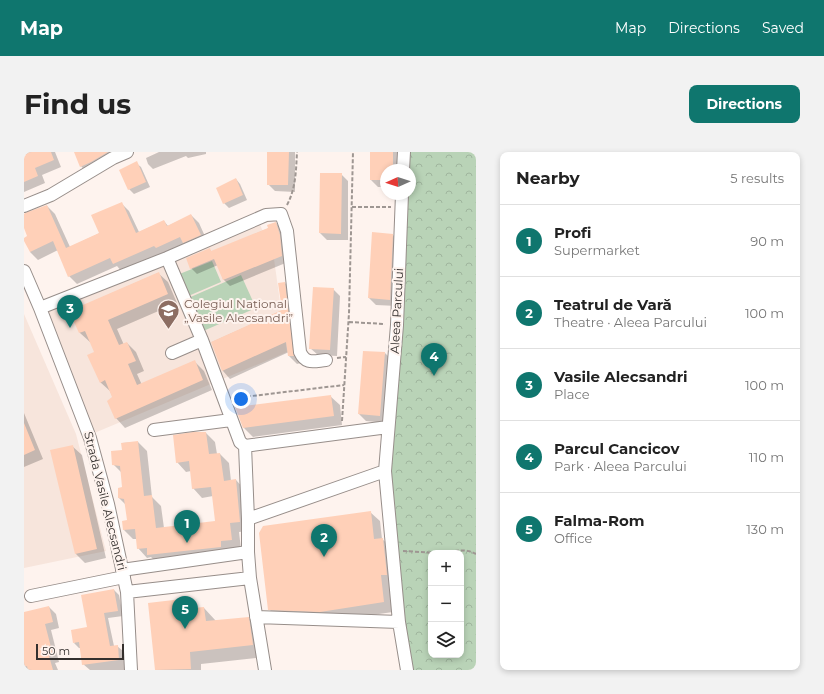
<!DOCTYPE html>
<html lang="en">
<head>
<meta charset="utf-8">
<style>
	body { margin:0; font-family:Montserrat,sans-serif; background:#f2f2f2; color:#222 }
	.controls { position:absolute; right:12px; bottom:12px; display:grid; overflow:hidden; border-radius:8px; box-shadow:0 2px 6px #0003 }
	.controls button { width:36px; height:36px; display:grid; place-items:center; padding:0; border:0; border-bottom:1px solid #e0e0e0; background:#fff; color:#222; font:20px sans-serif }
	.compass { position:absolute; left:356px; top:12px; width:36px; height:36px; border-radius:50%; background:#fff; box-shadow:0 2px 6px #0003; rotate:267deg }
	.scale { position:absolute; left:12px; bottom:10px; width:88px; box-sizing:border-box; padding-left:4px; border:2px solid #34302e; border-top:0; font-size:11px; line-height:14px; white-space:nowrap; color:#34302e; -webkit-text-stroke:3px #fef3ee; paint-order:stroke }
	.you { position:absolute; left:217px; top:247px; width:14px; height:14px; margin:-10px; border:3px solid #fff; border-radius:50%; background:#1a73e8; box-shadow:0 0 0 6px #1a73e833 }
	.badge { display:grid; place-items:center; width:26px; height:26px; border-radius:50%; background:#0f766e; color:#fff; font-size:13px; font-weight:700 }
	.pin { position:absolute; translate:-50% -33px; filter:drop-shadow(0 1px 2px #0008) }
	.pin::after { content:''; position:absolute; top:21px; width:14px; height:12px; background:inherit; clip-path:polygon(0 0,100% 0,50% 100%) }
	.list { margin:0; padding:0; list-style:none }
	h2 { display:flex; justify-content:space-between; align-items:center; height:52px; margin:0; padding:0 16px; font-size:17px }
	h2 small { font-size:13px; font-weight:400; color:#767676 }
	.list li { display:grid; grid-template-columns:26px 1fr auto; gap:12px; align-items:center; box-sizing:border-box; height:72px; padding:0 16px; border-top:1px solid #e0e0e0 }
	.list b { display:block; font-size:15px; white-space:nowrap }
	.list p { margin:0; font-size:13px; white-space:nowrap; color:#767676 }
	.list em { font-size:13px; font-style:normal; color:#767676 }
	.icon { flex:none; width:22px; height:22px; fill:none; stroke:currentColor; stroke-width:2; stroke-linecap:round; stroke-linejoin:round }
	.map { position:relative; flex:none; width:452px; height:518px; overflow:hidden; border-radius:8px }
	header { display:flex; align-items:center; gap:24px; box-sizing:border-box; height:56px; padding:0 20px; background:#0f766e; color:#fff }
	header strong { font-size:19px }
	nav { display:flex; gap:22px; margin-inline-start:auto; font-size:14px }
	.intro { display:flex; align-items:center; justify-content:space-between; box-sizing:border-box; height:96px; padding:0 24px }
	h1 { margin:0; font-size:28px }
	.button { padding:10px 18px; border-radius:8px; background:#0f766e; color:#fff; font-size:14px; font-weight:700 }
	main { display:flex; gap:24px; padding:0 24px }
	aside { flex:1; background:#fff; border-radius:8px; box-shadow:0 2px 6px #0003 }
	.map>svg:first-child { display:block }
</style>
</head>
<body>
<header>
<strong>Map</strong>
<nav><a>Map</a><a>Directions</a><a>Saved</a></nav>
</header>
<div class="intro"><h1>Find us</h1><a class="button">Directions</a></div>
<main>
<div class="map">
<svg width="452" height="518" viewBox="0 0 452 518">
	<defs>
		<pattern id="park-crowns" width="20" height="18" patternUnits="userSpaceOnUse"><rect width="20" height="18" fill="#b9d3b7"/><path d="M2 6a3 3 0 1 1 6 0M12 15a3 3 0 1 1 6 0" fill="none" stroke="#a0b59e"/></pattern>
	</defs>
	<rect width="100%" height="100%" fill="#fef3ee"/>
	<path fill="#f7e5dc" d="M235 70 250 107 263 200 68 282 20 159Z
		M0 162 52 282 82 399 0 416Z"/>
	<path fill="url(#park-crowns)" fill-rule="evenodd" d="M379 0H452V518H383L361 319 378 42H386V18H379ZM407 401H437V503H407Z"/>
	<path fill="#b9d3b7" d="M188 109 197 130 162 145 153 123Z
		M217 123 232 156 177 180 162 147Z"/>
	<path fill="#0003" d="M1 0H31L37 15 18 23 21 31 0 40V7L3 5Z
		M51 0H107L63 21 57 14Z
		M135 0H182V2L164 6 162 4 129 17 124 12 122 6Z
		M244 0H271V40L251 39 244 32Z
		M347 0H376V18H362V35H354L347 28Z
		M112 11 117 15 126 35 110 42 105 37Z
		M317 22 324 29V88H303L296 81Z
		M212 27 216 32 223 48 205 56 200 51Z
		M97 51 105 59 115 80 140 69 144 74 167 63 175 71 184 91 98 120 93 114 53 132 45 124 34 98 14 108 6 100 5 85 0 74V63L23 54 31 62 46 95 76 81Z
		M252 71 258 77 264 110 206 134 199 127 194 113 173 122 167 116 185 97 188 100 245 76Z
		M369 83 376 90 373 154 352 153 345 146Z
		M134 121 144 130 153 151 93 177 100 193 103 191 112 200 120 219 113 222 118 233 170 209 180 219 188 238 101 276 92 266 89 246 86 239 76 230 72 200 67 190H66L56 181 47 159Z
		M261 131 268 138 277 211 273 212 265 204V200L206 227 199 219 188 190 259 158Z
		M309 137 316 144 313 204 294 203 286 196Z
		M361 201 368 208 363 271 342 269 335 262Z
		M306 244 316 253 318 273 229 285 220 276 212 256Z
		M0 261 19 307 0 315Z
		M182 281 191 290 193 302H196L205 311 207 329 212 328 221 338 225 379 215 380 217 397 134 412 127 405 123 406 114 396 113 387H109L100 378 104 369 102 353 95 346 99 336 98 321 89 312 99 299 98 291 114 290 123 299 128 345 137 354 140 376 192 370 189 344 178 346 169 336 167 319 162 320 153 310Z
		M48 294 58 303 82 406 61 411 52 402Z
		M346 360 356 369 358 387 368 396 369 460 306 469 255 467 245 457Z
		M90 438 95 443 99 464 84 466 90 494H93L99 499 101 518H66L59 512 57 496H55L50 491 64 476Z
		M157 448 167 457 180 456 192 469 224 466 236 478 241 505 177 512V518H132L125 452Z
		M25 455 32 462 35 476 27 478 35 510 31 511 34 518H0V485Z"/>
	<path fill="#ffd0b8" d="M4 0H27L30 8 11 16 14 24 0 30V2Z
		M50 0H84L67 10 56 15Z
		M243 0H265L264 33H243Z
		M346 0H369V18H362V28H346Z
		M113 9 122 30 104 38 95 18Z
		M296 21H318L317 82 295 81Z
		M212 26 219 43 199 52 192 36Z
		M98 50 112 81 140 68 143 74 167 62 177 83 159 91 156 85 132 96 130 94 89 112 86 106 44 125 29 89 6 100 0 89V86L3 84 0 76V62L1 61 23 53 42 96 75 81 67 63Z
		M252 70 256 83 258 104 199 128 190 107 166 117 162 106 186 96 187 99 244 76 243 73Z
		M348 80 369 82 366 148 344 146Z
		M135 120 144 142 84 168 95 193 103 190 112 209 104 212 113 233 171 208 179 228 91 267 83 249 88 245 81 228 76 231 63 203 70 200 61 179 55 181 45 159Z
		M261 130 270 204H264L262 190 198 219 187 190 258 158 254 131Z
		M289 135 310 136 306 198 285 197Z
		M339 199 361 200 356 264 334 262Z
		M307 243 310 264 219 276 211 255Z
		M0 271 11 298 0 303Z
		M169 280H182L185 302 196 301 200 329 212 327 216 370 206 371 208 388 197 389V395L123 403V396L113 397 111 377 99 378 98 369 103 368 100 347 94 346V336L98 335 96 314 88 313 87 299 98 298 97 291 114 289 120 344 128 343 132 376 191 369 187 335 168 337 165 309 152 311 149 283Z
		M49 293 73 397 51 402 26 298Z
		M347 359 350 387 359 386 363 423H357L360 450 296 460 244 458 235 381 239 374Z
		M90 437 94 459 80 461 86 494 94 493 95 508 58 513 55 490 49 491 47 478 63 475 57 443Z
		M158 447 159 457 180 455 182 469 225 465 229 493 166 500 167 517 131 518 124 451Z
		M25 454 29 470 21 472 29 503 25 504 29 518H4L3 514 0 515V460Z"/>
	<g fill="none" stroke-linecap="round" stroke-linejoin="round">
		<defs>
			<path id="minor" d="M379 18 380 0
				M378 42 373 173 361 319 375 470 383 518
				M0 54 27 43 89 6 103 0
				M143 106 178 188 216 290 221 294
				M0 119 16 156 66 286 84 352 103 440 107 518
				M16 156 143 106 242 63 257 62 263 79 276 200C282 213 290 209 302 208
				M148 201 178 188
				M130 278 207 268
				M221 294 224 367V400L226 426 241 518
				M221 294 364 275
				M224 367 361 319
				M98 418 224 400
				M103 440 226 426
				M7 444 100 425
				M232 465 375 470"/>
		</defs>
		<use href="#minor" stroke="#978e8a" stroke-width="14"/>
		<path stroke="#9e9692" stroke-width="2" stroke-dasharray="4 2" stroke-linecap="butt" d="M263 53C272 36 272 18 273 0
			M328 55H367
			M325 170 361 172
			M313 206 322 205
			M211 246 320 233
			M318 269 325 161 329 0
			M379 399 412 401
			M419 401C431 399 441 396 452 402"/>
		<use href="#minor" stroke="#fff" stroke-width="12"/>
	</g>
	<defs>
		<symbol id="school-pin" viewBox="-11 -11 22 30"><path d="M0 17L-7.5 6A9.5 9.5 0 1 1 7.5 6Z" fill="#8d6e63" stroke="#fef3ee"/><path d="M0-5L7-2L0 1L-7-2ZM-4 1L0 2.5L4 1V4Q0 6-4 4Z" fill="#fff"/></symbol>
	</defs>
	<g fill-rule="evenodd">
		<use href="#school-pin" x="132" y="146" width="25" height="34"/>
	</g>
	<g text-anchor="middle" stroke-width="4" stroke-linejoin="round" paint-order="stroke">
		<g font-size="12" fill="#785e54" stroke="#fef3ee" text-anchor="start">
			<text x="160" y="156">Colegiul Național<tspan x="160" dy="14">„Vasile Alecsandri”</tspan></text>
		</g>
		<g font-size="12" fill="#34302e" stroke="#fef3ee">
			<text transform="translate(373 159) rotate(-87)" y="4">Aleea Parcului</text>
			<text transform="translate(81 349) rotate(76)" y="4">Strada Vasile Alecsandri</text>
		</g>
	</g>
</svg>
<div class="controls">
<button>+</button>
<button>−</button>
<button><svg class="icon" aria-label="layers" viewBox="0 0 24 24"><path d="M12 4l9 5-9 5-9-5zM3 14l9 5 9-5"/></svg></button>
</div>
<svg class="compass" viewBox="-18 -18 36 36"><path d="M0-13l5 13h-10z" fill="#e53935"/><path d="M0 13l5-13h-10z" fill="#767676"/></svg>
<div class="scale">50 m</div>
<div class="you"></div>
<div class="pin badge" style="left:163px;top:391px">1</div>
<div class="pin badge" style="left:300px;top:405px">2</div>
<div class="pin badge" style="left:46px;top:176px">3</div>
<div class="pin badge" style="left:410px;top:224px">4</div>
<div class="pin badge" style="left:161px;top:477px">5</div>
</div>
<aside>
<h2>Nearby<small>5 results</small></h2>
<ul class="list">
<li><span class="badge">1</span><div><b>Profi</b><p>Supermarket</p></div><em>90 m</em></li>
<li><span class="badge">2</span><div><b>Teatrul de Vară</b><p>Theatre · Aleea Parcului</p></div><em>100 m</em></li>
<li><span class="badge">3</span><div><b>Vasile Alecsandri</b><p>Place</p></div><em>100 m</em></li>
<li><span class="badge">4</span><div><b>Parcul Cancicov</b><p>Park · Aleea Parcului</p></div><em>110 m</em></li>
<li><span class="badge">5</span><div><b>Falma-Rom</b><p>Office</p></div><em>130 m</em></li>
</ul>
</aside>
</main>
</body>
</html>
